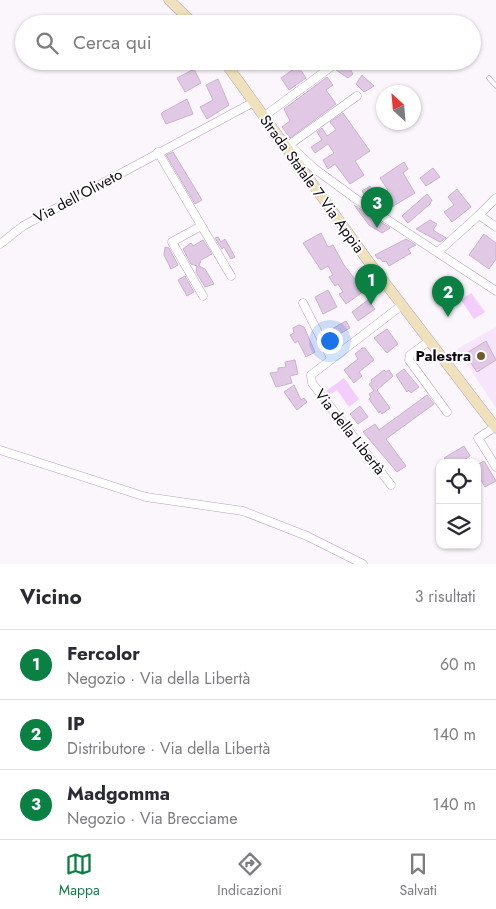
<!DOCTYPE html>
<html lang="it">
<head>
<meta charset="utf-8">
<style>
	body { margin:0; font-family:Jost,sans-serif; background:#f2f2f3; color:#2b2b33 }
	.controls { position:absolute; right:15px; bottom:15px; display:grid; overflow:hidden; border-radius:10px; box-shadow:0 1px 4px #0004 }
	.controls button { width:45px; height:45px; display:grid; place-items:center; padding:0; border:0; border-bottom:1px solid #e1e1e2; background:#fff; color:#2b2b33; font:25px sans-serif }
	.compass { position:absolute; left:376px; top:85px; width:45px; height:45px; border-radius:50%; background:#fff; box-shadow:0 1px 4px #0004; rotate:334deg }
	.you { position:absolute; left:329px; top:340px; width:18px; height:18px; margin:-12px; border:4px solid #fff; border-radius:50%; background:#1a73e8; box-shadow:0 0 0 8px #1a73e833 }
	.badge { display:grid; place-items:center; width:32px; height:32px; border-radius:50%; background:#0b8043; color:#fff; font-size:16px; font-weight:700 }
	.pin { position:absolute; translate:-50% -41px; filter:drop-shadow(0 1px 2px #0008) }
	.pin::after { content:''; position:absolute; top:26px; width:18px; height:15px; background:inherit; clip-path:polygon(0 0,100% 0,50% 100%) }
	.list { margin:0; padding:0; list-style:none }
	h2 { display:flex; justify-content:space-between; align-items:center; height:65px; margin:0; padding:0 20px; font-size:21px }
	h2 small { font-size:16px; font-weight:400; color:#7c7c81 }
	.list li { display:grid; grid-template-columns:32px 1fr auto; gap:15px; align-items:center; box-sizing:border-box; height:70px; padding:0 20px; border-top:1px solid #e1e1e2 }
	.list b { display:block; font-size:19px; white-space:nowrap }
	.list p { margin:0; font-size:16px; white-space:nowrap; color:#7c7c81 }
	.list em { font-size:16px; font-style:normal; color:#7c7c81 }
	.icon { flex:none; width:28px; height:28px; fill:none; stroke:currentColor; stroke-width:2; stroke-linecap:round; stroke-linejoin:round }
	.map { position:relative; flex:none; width:496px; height:564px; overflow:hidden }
	.search { position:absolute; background:#fff; box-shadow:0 1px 4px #0004; left:15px; right:15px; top:15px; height:55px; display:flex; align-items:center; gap:12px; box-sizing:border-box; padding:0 18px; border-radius:28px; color:#7c7c81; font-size:19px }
	.sheet { height:275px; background:#fff }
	nav { display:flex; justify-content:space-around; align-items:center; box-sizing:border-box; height:70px; border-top:1px solid #e1e1e2; background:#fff; font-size:14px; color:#7c7c81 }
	nav a { display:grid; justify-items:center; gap:2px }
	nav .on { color:#0b8043 }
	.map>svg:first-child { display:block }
</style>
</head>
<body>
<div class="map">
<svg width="496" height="564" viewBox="0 0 496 564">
	<rect width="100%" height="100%" fill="#faf6fb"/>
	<path fill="#f7e6fb" d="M496 327V408L457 349Z"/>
	<path fill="#f3cdfb" d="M471 293 485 312 474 319 461 300Z
		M344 378 359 399 349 407 337 390 329 395 326 391Z"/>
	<path fill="#e1c9e5" stroke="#cab2ce" d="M345 61 353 74 348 78 336 70Z
		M298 66 306 78 289 90 281 78Z
		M194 69 201 83 185 92 177 78Z
		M362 75 374 86 364 92 356 84Z
		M327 77 333 85 326 90 336 104 290 138 282 127 290 121 284 109Z
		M218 79 229 105 207 119 200 107 213 100 206 85Z
		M187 99 193 114 166 124 161 114 163 112Z
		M343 113 370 151 355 161 364 175 350 184 335 164 328 169 323 160 334 153 328 144 315 153 311 147 322 140 317 132 322 128 327 136 336 130 330 122Z
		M173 152 202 200 195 204 166 155Z
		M404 162 408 169 403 173 415 193 385 211 366 198 362 191 370 186 377 197 388 190 380 178Z
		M433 168 440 177 426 186 420 178Z
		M457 189 471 207 452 222 444 212 454 205 448 197Z
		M427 194 432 200 430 204 408 223 402 216Z
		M354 205 390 228 382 233 369 225Z
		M430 220 437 224 433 230 446 238 440 242 416 229Z
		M321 233 328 247 333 245 344 265 364 291 346 304 339 294 343 292 338 284 335 286 329 277 333 275 328 266 321 270 303 243Z
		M484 234 496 243V259L489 269 469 255Z
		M218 237 221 242 225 239 235 257 231 259 224 247 222 249 215 238Z
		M406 239 416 245 408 249 411 253 389 266 386 261 383 262 380 258 378 259 375 255Z
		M203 240 212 254 201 260 199 266 205 269 214 284 205 287 196 272 197 266 191 264 183 249 191 243 193 246Z
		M165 247 169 248 178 265 171 269 164 255Z
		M185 276 194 292 187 296 178 280Z
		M328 290 337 307 323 314 315 297Z
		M368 300 375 309 358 321 352 312Z
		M346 321 350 328 334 337 330 330Z
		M299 325 304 327 315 352 306 357 298 341 295 343 290 335 294 333 293 328Z
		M387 329 398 344 387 353 374 338Z
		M486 341 496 360 477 372 465 354Z
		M362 348H365L374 360 359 372 362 376 354 383 344 370 358 359 355 354Z
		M295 360 298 374 290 376 292 383 276 387 270 373 278 372V368L286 367 285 362Z
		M404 369 419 387 411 393 409 390 407 392 396 375Z
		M384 370 386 372 389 370 393 376 377 390 390 408 382 414 380 411 379 413 369 399 371 397 369 394 374 391 369 384 372 382 371 380Z
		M294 385 301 400 304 398 307 402 297 410 284 392Z
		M427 395 434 404 386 439 406 466 397 472 363 432 375 424 379 430Z
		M360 406 368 417 358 424 350 414Z
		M464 446 470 456 460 463H447L444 458Z
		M484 461 496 481 485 487 477 473V465Z"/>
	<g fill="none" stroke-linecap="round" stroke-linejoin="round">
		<defs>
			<path id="service" d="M489 78 496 86"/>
			<path id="minor" d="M263 117 339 61
				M288 144 315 169 356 199 496 291
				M289 145 357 96
				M158 152 231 276
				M479 215 496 198
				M201 226 172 242 203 296
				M0 244 23 226 252 103
				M438 252 479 215 496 227
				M303 303 331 358
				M429 341 410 355 409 360 447 412
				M495 427 478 438 496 467
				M0 450 146 497 243 511 307 536 363 564
				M391 485 312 383 311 375 402 305"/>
			<path id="secondary" d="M169 0 194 24
				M224 61 366 258 496 428"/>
		</defs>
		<use href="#service" stroke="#baa3be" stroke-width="5"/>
		<use href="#minor" stroke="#baa3be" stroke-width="9"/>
		<use href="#secondary" stroke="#baa3be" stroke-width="11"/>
		<use href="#service" stroke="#fff" stroke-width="4"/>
		<use href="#minor" stroke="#fff" stroke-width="8"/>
		<use href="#secondary" stroke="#eee1bb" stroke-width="10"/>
	</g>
	<circle fill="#6e5b29" stroke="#fff" stroke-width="2" cx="481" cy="356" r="5"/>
	<g text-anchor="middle" stroke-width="4" stroke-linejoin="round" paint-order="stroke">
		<g font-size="15" fill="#100812" stroke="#fff">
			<text transform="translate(312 184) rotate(54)" y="5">Strada Statale 7 Via Appia</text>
			<text transform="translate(78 196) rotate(-28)" y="5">Via dell'Oliveto</text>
			<text transform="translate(350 432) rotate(52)" y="5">Via della Libertà</text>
		</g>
		<g font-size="15" font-weight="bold" fill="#100812" stroke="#fff" text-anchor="end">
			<text x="471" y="361">Palestra</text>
		</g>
	</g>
</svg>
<div class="controls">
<button><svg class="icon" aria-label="locate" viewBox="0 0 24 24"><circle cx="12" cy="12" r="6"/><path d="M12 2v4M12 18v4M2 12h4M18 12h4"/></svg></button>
<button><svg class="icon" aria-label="layers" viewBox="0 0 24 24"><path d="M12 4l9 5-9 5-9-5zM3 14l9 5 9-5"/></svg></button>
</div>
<svg class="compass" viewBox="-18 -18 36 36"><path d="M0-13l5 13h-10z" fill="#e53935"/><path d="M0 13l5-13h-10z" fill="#7c7c81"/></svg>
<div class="you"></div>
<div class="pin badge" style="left:371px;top:305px">1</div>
<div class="pin badge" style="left:448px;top:317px">2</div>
<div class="pin badge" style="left:377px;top:228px">3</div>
<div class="search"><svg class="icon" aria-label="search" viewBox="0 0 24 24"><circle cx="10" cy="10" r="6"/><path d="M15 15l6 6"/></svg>Cerca qui</div>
</div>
<section class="sheet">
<h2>Vicino<small>3 risultati</small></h2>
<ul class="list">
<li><span class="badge">1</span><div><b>Fercolor</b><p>Negozio · Via della Libertà</p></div><em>60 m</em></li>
<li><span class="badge">2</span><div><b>IP</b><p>Distributore · Via della Libertà</p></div><em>140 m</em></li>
<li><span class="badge">3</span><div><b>Madgomma</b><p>Negozio · Via Brecciame</p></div><em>140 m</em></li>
</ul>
</section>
<nav>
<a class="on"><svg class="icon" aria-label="map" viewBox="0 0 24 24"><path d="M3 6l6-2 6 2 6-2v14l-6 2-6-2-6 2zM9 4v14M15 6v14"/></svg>Mappa</a>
<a><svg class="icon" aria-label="directions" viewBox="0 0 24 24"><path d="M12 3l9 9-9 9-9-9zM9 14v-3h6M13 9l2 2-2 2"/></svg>Indicazioni</a>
<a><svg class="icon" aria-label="saved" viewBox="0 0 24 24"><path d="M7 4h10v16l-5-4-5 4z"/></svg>Salvati</a>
</nav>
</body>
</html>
